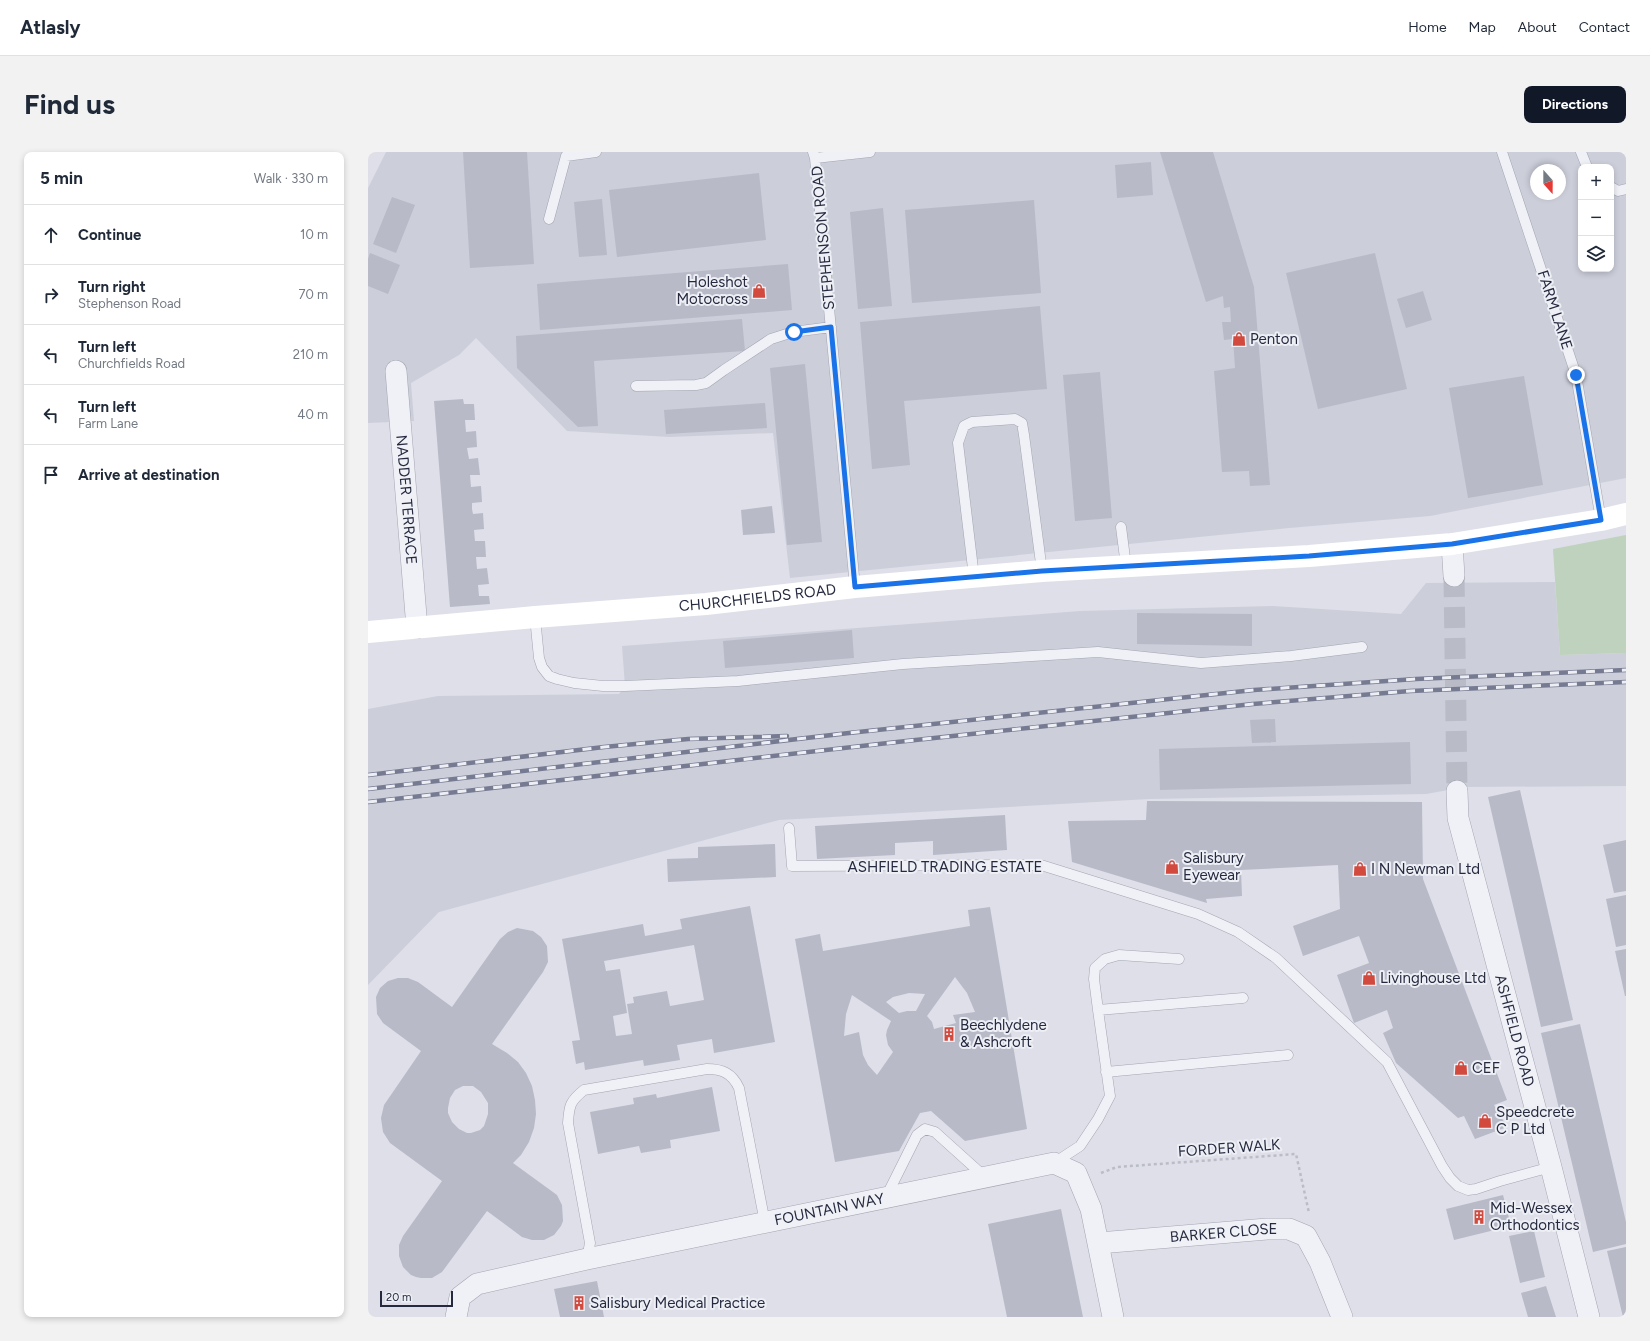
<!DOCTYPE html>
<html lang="en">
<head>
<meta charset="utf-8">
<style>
	body { margin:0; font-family:Figtree,sans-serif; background:#f2f2f3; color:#1f2937 }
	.controls { position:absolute; right:12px; top:12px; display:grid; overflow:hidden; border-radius:8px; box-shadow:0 2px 6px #0003 }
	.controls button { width:36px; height:36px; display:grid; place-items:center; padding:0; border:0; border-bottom:1px solid #e0e1e3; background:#fff; color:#1f2937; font:20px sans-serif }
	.compass { position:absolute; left:1162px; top:12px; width:36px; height:36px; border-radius:50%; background:#fff; box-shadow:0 2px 6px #0003; rotate:159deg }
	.scale { position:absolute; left:12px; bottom:10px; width:73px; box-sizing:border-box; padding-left:4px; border:2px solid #262a3f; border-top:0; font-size:11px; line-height:14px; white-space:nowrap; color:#262a3f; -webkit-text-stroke:3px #edeff5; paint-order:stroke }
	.stop { position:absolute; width:12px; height:12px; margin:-9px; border:3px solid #1a73e8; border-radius:50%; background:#fff }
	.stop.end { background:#1a73e8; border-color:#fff; box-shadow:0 1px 4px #0008 }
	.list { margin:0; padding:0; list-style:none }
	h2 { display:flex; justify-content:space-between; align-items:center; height:52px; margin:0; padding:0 16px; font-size:17px }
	h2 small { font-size:13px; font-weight:400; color:#747a83 }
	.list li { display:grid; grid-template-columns:26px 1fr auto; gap:12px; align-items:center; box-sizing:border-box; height:60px; padding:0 16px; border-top:1px solid #e0e1e3 }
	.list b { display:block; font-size:15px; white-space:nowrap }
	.list p { margin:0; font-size:13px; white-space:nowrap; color:#747a83 }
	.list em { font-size:13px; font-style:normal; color:#747a83 }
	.icon { flex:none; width:22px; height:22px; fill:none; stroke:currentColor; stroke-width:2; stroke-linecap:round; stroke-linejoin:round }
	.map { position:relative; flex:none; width:1258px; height:1165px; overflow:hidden; border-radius:8px }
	header { display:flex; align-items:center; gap:24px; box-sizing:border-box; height:56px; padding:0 20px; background:#fff; border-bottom:1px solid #e0e1e3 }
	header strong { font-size:19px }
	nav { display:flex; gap:22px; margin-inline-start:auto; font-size:14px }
	.intro { display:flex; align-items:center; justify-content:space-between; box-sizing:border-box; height:96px; padding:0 24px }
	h1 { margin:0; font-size:28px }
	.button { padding:10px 18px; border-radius:8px; background:#111827; color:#fff; font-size:14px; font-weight:700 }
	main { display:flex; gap:24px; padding:0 24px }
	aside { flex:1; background:#fff; border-radius:8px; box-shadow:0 2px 6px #0003 }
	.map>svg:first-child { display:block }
</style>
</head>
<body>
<header>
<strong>Atlasly</strong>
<nav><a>Home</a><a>Map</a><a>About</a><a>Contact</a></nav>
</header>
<div class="intro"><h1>Find us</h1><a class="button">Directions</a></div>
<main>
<aside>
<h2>5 min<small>Walk · 330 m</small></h2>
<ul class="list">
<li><svg class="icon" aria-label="ahead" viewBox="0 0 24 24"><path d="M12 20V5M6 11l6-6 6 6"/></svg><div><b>Continue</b></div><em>10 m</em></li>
<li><svg class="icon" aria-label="right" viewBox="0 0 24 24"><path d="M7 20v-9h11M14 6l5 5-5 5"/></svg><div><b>Turn right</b><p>Stephenson Road</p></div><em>70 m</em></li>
<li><svg class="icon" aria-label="left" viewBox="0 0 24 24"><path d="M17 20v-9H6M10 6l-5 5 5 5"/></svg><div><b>Turn left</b><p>Churchfields Road</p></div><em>210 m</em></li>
<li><svg class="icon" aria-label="left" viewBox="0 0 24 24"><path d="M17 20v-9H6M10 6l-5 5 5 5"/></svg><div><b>Turn left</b><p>Farm Lane</p></div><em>40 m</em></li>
<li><svg class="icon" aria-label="arrive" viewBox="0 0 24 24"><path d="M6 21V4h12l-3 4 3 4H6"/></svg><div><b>Arrive at destination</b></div></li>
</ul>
</aside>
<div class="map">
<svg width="1258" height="1165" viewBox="0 0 1258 1165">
	<rect width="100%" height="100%" fill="#dedfe8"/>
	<path fill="#ccceda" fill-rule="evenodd" d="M18 0H1258V326L1062 364 921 376 422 426 405 281 302 285 199 279 108 186 91 203 43 231 46 269 0 271V36ZM1213 15H1243V117H1213ZM1168 18H1192V42H1168Z
		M1187 430 1192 503 1258 501V634L1097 635 1058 642 781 647 411 668 71 760 0 833V557L70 544 251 542 257 534 254 494 712 459 905 454 1033 462 1058 431Z"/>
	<path fill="#bfd2be" d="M1258 383V501L1192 503 1185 397Z"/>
	<path fill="#b8bac8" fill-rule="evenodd" d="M95 0H159L166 112 102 116Z
		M792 0H845L886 135 902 333 882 334 881 319 854 320 846 219 867 216 865 187 856 188 854 170H863L862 155 856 156 855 144 838 150Z
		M783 10 785 43 749 46 747 13Z
		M391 21 398 88 249 105 241 38Z
		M24 45 47 53 28 101 5 92Z
		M234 47 239 103 211 105 206 50Z
		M666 48 673 141 544 151 537 58Z
		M515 56 524 154 490 157 482 60Z
		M2 101 32 113 20 142 0 134V107Z
		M1007 101 1039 237 950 257 918 121Z
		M420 112 424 158 172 178 169 132Z
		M1055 139 1064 168 1038 176 1029 147Z
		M672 154 679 237 536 249 542 313 504 317 492 170Z
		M374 167 377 199 226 209 230 274 210 275 149 216 148 184Z
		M437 212 454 390 419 393 402 216Z
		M732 220 744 366 707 369 695 223Z
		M1156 224 1175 333 1100 346 1081 236Z
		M95 247 96 252H106L107 268H97L98 280 108 279 109 295 99 296 101 307 110 306 112 323H102L103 335 113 334 114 350 104 351V357L105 362 115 361 116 377 106 378 107 389H117L118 405H108L109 417 119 416 121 432 110 433 111 444H121L122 452 82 455 66 249Z
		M397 251 399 276 298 282 296 258Z
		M404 354 407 381 375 383 373 358Z
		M769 461 884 462V494L769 492Z
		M484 478 486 506 357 516 355 489Z
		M907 567 908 590 884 591 882 568Z
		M1042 590 1043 632 792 638 791 597Z
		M1152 638 1205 868 1173 875 1120 645Z
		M779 649 1054 650 1055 727 1139 948 1126 953 1139 975 1107 987 1096 964 1090 966 1028 911 1015 881 1025 876 1019 858 986 871 969 823 1001 811 991 784 935 804 925 774 972 757 970 713 873 718 874 744 838 747 839 751 704 710 700 669 778 668Z
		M637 663 639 698 565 703V689L527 691V703L449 707 447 674Z
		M1258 688V739L1246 741 1235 693Z
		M407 692 408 725 300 730 299 707 330 706V695Z
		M1258 743V793L1248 795 1238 747Z
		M382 754 407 890 346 901 344 887 309 893 312 908 276 914 275 908 217 918 216 910 208 912 204 889 212 888 194 787 275 772 277 784 314 777 312 767ZM326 793 336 848 302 854 299 839 265 845 266 851 259 852 264 882 248 884 245 864 259 861 252 817 238 819 236 809Z
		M622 755 659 977 597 989 563 959 552 961 531 999 467 1010 427 787 452 782 455 799 602 774 600 758ZM587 825 599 841 607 860 585 863 588 871 566 877 564 870 559 864ZM541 841 557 842 548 859H539L531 861 518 850 525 845ZM484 843 523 869 519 878 518 883 520 893 525 900 509 923 500 913 495 903 491 880 476 884 478 862Z
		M149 776 165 779 173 785 179 794 180 810 175 820 124 892 139 901 150 910 158 921 164 934 167 948 168 962 166 976 161 990 153 1003 145 1011 189 1043 194 1053 195 1069 193 1074 186 1083 176 1088H164L154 1085 119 1059 74 1120 64 1126H53L48 1125 43 1123 35 1115 31 1104V1093L35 1084 74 1029 22 991 15 980 13 966 16 953 53 899 15 871 9 862 8 845 12 836 20 829 30 826H40L50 830 84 855 132 787 140 780ZM95 934H105L113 940 120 951V962L116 974 112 978 103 981H99L91 977 84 970 80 961V956L82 946 87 938Z
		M1258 797V844H1257L1247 799Z
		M1212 872 1258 1070V1092L1225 1100 1173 881Z
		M344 935 352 979 302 988 303 996 273 1001 271 994 230 1002 222 960 266 952 265 946 288 942 289 946Z
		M1135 1043 1143 1074 1086 1088 1078 1057Z
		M693 1057 715 1165H639L620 1072Z
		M1166 1079 1177 1125 1152 1131 1141 1084Z
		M1258 1095V1165H1255L1239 1099Z
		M229 1129 236 1165H192L186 1137Z
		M1178 1134 1188 1165H1160L1153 1141Z"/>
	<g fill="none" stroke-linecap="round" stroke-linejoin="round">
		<path stroke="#b9bbc6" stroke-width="21" stroke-dasharray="21 10" stroke-linecap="butt" d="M1086 424 1089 639"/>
		<defs>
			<path id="lane" d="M445 0 447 6 487 435
				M1134 0 1208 223 1233 368
				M1213 0 1219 15
				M447 6 502 0
				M1243 35 1250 39 1258 37
				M181 67 198 4 228 0
				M268 234 328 233 338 231 356 218 403 187 425 180 463 175
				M753 375 758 414
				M606 425 590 291 596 274 604 270 647 267 654 271 656 283 674 419
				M167 465 171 506 174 515 181 524 189 527 206 531 235 534H257L370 529 535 512 730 500 833 511 923 504 994 495
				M421 676 424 714 673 713 830 762 870 780 908 806 1019 910 1074 1014 1082 1026 1090 1034 1100 1038 1108 1037 1132 1029 1183 1015
				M730 858 726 827 727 816 737 807 751 803 811 807
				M738 920 920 903
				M686 1011 712 994 730 967 742 944 730 858 875 846
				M518 1045 549 983 557 977 567 980 617 1025
				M219 1107 222 1091 200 971C201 954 202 949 216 938L339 917C354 917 364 921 371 936L397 1071"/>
			<g id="street">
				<path id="s1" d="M28 219 49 476"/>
				<path d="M1084 392 1086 424"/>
				<path id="s2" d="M1089 639 1090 666 1183 1015 1221 1165"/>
				<path id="s3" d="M731 1091 899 1077H921L938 1084 952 1110 974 1165"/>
				<path id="s4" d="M88 1165 92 1145 109 1132 219 1107 686 1011 708 1021 723 1057 745 1165"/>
			</g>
		</defs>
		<use href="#lane" stroke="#a3a5b2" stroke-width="11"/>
		<use href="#street" stroke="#a3a5b2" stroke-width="22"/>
		<path stroke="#bbbdc6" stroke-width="2.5" stroke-dasharray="3 3" stroke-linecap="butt" d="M733 1021 749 1015 928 1002 941 1061"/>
		<use href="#lane" stroke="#f0f1f6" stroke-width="10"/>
		<use href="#street" stroke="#f0f1f6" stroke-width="21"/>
		<path stroke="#fff" stroke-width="22" id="s5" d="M0 480 167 465 338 452 487 435 674 419 941 404 1084 392 1233 368 1258 362"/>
		<defs>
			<path id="rail" d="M0 623 236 595 320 587 419 584
				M0 637 481 581 886 538 1048 527 1258 518
				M0 650 529 590 885 552 1042 539 1258 530"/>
		</defs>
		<use href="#rail" stroke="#777b92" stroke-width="4.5"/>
		<use href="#rail" stroke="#edeff5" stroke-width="3" stroke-dasharray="9" stroke-linecap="butt"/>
	</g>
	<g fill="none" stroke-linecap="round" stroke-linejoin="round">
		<path stroke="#1a73e8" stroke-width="5" d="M426 180 463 175 487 435 674 419 941 404 1084 392 1233 368 1208 223"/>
	</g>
	<defs>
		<symbol id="shop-bare" viewBox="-9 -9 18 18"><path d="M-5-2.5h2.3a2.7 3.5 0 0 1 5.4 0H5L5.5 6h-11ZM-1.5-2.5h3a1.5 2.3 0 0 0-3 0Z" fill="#d24a3d" stroke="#edeff5" stroke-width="2.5" paint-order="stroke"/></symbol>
		<symbol id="building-bare" viewBox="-9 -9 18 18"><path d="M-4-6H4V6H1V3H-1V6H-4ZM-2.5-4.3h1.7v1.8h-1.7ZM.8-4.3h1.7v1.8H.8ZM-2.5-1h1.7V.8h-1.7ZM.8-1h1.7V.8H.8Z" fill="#d24a3d" stroke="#edeff5" stroke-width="2.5" paint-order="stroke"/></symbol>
	</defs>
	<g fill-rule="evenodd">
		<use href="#shop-bare" x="381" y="129" width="20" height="20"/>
		<use href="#shop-bare" x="861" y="177" width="20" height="20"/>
		<use href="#shop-bare" x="794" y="705" width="20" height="20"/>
		<use href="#shop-bare" x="982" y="707" width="20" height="20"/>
		<use href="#shop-bare" x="991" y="816" width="20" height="20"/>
		<use href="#building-bare" x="571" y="872" width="20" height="20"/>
		<use href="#shop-bare" x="1083" y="906" width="20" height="20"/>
		<use href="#shop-bare" x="1107" y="959" width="20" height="20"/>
		<use href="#building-bare" x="1101" y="1055" width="20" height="20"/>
		<use href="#building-bare" x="201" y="1141" width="20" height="20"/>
	</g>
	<g text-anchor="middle" stroke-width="4" stroke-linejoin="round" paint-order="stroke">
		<g font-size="15" fill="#262a3f" stroke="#edeff5">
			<text transform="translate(455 86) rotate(-95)" y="5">STEPHENSON ROAD</text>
			<text transform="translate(1187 158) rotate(72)" y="5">FARM LANE</text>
			<text dy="5" stroke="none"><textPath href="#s1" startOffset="129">NADDER TERRACE</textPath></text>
			<text dy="5" stroke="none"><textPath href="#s5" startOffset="391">CHURCHFIELDS ROAD</textPath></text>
			<text x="577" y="720">ASHFIELD TRADING ESTATE</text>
			<text dy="5" stroke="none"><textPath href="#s2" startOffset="247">ASHFIELD ROAD</textPath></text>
			<text transform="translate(861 996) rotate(-4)" y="5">FORDER WALK</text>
			<text dy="5" stroke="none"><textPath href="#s4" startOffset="402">FOUNTAIN WAY</textPath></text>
			<text dy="5" stroke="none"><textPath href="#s3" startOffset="125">BARKER CLOSE</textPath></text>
		</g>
		<g font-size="15" fill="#262a3f" stroke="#edeff5" text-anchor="start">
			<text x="380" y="135" text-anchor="end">Holeshot<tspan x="380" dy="17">Motocross</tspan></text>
			<text x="882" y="192">Penton</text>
			<text x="815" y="711">Salisbury<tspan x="815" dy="17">Eyewear</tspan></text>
			<text x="1003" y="722">I N Newman Ltd</text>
			<text x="1012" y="831">Livinghouse Ltd</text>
			<text x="592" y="878">Beechlydene<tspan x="592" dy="17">&amp; Ashcroft</tspan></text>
			<text x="1104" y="921">CEF</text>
			<text x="1128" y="965">Speedcrete<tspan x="1128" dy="17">C P Ltd</tspan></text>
			<text x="1122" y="1061">Mid-Wessex<tspan x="1122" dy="17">Orthodontics</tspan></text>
			<text x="222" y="1156">Salisbury Medical Practice</text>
		</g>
	</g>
</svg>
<div class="controls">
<button>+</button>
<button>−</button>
<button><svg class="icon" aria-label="layers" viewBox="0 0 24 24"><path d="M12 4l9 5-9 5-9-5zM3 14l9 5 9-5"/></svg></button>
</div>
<svg class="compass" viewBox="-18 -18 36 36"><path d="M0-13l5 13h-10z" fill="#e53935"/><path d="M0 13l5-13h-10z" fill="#747a83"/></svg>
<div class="scale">20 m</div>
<div class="stop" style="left:426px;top:180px"></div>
<div class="stop end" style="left:1208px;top:223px"></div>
</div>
</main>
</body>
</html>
